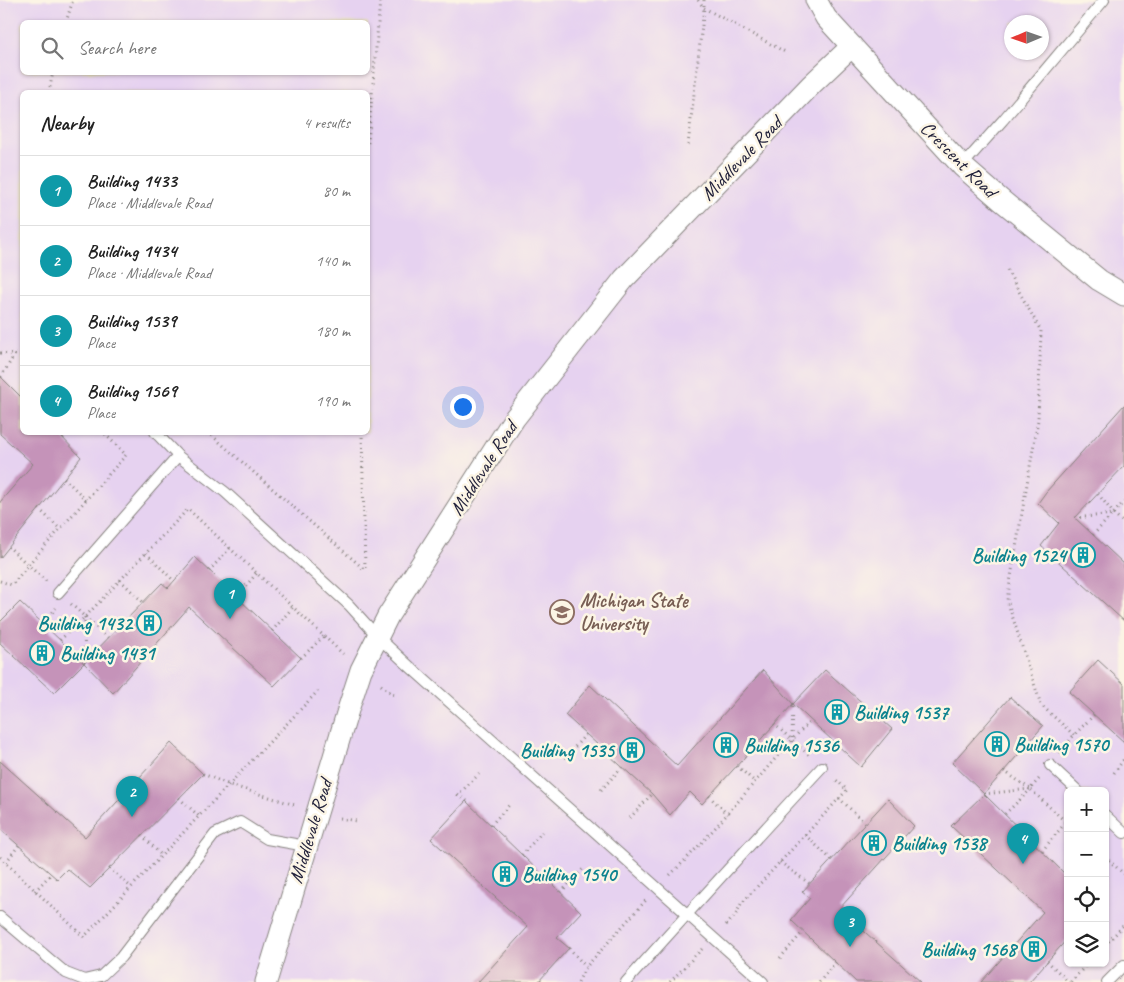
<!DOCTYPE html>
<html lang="en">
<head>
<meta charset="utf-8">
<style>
	body { margin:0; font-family:Caveat,sans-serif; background:#f2f2f2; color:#222 }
	.controls { position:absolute; right:15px; bottom:15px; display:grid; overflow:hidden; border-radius:8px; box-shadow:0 1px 4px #0004 }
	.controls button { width:45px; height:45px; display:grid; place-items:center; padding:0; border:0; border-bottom:1px solid #e0e0e0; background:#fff; color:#222; font:25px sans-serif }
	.compass { position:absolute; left:1004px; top:15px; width:45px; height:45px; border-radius:50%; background:#fff; box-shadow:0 1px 4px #0004; rotate:268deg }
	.you { position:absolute; left:462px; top:406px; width:18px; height:18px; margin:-12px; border:4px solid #fff; border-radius:50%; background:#1a73e8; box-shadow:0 0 0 8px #1a73e833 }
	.badge { display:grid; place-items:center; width:32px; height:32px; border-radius:50%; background:#7c3aed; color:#fff; font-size:16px; font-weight:700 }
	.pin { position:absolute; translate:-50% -41px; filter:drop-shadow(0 1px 2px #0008) }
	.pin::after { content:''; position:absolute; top:26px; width:18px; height:15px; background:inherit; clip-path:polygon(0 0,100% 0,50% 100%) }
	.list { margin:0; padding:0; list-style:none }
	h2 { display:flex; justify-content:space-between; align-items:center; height:65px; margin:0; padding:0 20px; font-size:21px }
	h2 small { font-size:16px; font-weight:400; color:#767676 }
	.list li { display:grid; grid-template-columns:32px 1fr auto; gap:15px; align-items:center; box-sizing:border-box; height:70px; padding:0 20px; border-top:1px solid #e0e0e0 }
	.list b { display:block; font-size:19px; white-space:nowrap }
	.list p { margin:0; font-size:16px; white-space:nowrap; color:#767676 }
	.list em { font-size:16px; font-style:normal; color:#767676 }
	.icon { flex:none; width:28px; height:28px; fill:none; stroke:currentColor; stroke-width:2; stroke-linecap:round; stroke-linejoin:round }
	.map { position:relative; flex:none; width:1124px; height:982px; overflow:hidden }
	.search { position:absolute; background:#fff; box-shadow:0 1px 4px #0004; left:20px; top:20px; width:350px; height:55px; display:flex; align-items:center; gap:12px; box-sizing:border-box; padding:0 18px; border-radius:8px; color:#767676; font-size:19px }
	.panel { position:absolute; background:#fff; box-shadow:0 1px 4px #0004; left:20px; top:90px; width:350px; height:345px; border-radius:8px }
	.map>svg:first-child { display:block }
</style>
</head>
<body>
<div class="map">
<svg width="1124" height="982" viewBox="0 0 1124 982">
	<rect width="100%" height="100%" fill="#fcf5e5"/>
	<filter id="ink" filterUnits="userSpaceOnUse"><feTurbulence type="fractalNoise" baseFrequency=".02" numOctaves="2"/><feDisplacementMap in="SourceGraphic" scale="10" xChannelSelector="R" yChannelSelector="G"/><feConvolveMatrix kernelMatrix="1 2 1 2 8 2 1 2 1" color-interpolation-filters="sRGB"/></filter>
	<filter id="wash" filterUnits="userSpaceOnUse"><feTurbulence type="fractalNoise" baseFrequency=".0096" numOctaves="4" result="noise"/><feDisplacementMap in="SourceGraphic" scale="20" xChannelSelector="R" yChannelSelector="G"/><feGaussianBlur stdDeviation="1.12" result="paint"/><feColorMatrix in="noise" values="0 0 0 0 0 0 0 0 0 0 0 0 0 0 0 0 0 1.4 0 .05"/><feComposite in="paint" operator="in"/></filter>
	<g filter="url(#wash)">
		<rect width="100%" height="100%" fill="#ebe3c1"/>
		<path fill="#e6d2f0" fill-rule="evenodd" d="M0 0H1124V982H0ZM22 22H368V72H22ZM1012 22H1042V52H1012ZM22 92H368V432H22ZM1068 791H1105V963H1068Z"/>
		<g id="blocks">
			<path fill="#c593b9" d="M0 376 22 398V432H57L81 457 0 558V502L33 464 0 434Z
				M1124 405V466L1075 518 1124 564V621L1041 546 1059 523 1038 503 1046 492Z
				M195 557 301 658 274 686 189 607 113 693 84 663 162 583 168 588Z
				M20 602 84 663 54 693 0 643V622Z
				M1098 660 1124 684V742L1069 692Z
				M763 670 793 704 702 804 690 792 670 815 652 794 565 715 590 685 677 766Z
				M825 670 892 729 861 767 793 704Z
				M1010 697 1043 726 984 794 952 763Z
				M171 743 203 774 90 888 67 869 57 879 0 829V761L85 837Z
				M984 794 1068 877V938L1029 982H981L1043 912 951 826Z
				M888 799 914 826 839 909 921 982H856L791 920 810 898 802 892Z
				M466 801 581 912 557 938 569 948 538 982H478L528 927 431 839Z"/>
		</g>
	</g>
	<g filter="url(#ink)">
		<use href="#blocks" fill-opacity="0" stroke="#86827e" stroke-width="1"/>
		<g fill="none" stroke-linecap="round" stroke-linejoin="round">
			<defs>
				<path id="lane" d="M962 166 1003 120 1104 0
					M155 432 178 456 225 492 349 605 378 637 408 665 763 982
					M58 593 178 456
					M1050 765 1078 791
					M1105 815 1124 833
					M0 917 66 973 84 980 101 976 121 957 215 834 240 822 267 839 306 846
					M626 982C691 910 756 838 822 767
					M1107 982 1124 965"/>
				<path id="street" d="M816 0 826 18 962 166 1001 200 1099 280 1124 295
					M266 982 348 710 361 670 388 616 514 419 624 279 812 84 852 46"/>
			</defs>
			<use href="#lane" stroke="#86827e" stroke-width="12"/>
			<use href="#street" stroke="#86827e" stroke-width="23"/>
			<path stroke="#86827e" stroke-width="3" stroke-dasharray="1 4" stroke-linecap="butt" d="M698 0 704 8 787 53
				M66 22 73 0
				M49 92 53 72
				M368 143 380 0
				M688 145 704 8V0
				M1007 270 1041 331 1038 420 1007 600 1041 705 1074 735
				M0 353 22 355
				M1 377 15 354
				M208 432 365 570
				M362 432 365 569
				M63 438 68 432
				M64 478 86 500
				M1098 494 1114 514 1124 523
				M39 509 60 529
				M1075 518 1113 514
				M1093 535 1124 502
				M146 553 174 581
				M209 571 230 548
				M120 580 143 602
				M0 581 12 585 28 565 9 547
				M46 581 28 565 126 455 103 432
				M236 597 257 573
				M71 604 85 617 188 509 343 654
				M85 617 108 638
				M43 624 56 608
				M272 631 293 607
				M60 640 85 617
				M301 658 324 636
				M84 663 85 617
				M381 685 395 696
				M774 724 809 755
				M792 738 793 704
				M1060 753 1074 735 1094 715
				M565 758 586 734
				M737 766 755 782
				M1004 771 1030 789
				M1114 773 1124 759
				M203 774 230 785 295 805
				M1039 779 1030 789 1068 824
				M601 790 622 767
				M984 794 1030 789
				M709 796 727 814
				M179 798 199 816
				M839 798 866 824
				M467 801 458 795 479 774
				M1005 814 1030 790
				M340 818 356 821
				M630 818 652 794
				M491 825 511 803
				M142 835 162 856
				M805 835 832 860
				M1042 851 1066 822
				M522 855 542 832
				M0 857 84 937 318 691
				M1105 857 1124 874
				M6 862 19 845
				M780 862 810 884
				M109 868 131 887
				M670 875C721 826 762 770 811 720
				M35 891 51 874
				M561 892 583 869
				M726 925 735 916 741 904 847 790 834 778
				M1105 945 1124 925
				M569 948 586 967
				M780 958 803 932
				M1047 961 1069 982
				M540 980 542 982
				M578 982 586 967 647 899
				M670 982 702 949
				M819 982 836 962
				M1071 982 1088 963"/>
			<use href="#lane" stroke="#fff" stroke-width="10"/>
			<use href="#street" stroke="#fff" stroke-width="21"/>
		</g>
	</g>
	<defs>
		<symbol id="building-ring" viewBox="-11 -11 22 22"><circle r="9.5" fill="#fcf5e5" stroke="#0f9aa8" stroke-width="1.5"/><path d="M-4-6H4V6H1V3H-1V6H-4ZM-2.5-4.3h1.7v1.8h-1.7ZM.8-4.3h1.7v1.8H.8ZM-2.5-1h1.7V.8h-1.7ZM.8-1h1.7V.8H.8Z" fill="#0f9aa8"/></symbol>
		<symbol id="university-ring" viewBox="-11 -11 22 22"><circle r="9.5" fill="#fcf5e5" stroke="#8d6e63" stroke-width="1.5"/><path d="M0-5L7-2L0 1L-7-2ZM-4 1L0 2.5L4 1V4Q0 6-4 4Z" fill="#8d6e63"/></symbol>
	</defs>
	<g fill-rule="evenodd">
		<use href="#building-ring" x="1069" y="541" width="28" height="28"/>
		<use href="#university-ring" x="548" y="598" width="28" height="28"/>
		<use href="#building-ring" x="135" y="609" width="28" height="28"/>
		<use href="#building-ring" x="28" y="639" width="28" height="28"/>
		<use href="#building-ring" x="823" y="698" width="28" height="28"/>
		<use href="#building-ring" x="983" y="730" width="28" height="28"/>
		<use href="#building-ring" x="712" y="731" width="28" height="28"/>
		<use href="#building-ring" x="618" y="736" width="28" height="28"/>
		<use href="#building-ring" x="860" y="829" width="28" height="28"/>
		<use href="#building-ring" x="491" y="860" width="28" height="28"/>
		<use href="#building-ring" x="1020" y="935" width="28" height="28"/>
	</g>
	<g text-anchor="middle" stroke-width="5" stroke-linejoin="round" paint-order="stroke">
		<g font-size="20" fill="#22223b" stroke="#fcf5e5">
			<text transform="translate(741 158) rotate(-46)" y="7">Middlevale Road</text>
			<text transform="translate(959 159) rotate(45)" y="7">Crescent Road</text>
			<text transform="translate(483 468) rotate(-57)" y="7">Middlevale Road</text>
			<text transform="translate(310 831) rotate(-73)" y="7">Middlevale Road</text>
		</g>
		<g font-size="20" font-weight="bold" fill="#0d838f" stroke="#fcf5e5" text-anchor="start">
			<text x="1066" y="562" text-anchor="end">Building 1524</text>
			<text x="132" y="630" text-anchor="end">Building 1432</text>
			<text x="60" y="660">Building 1431</text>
			<text x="854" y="719">Building 1537</text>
			<text x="1014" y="751">Building 1570</text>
			<text x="744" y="752">Building 1536</text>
			<text x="614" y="757" text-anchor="end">Building 1535</text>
			<text x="892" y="850">Building 1538</text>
			<text x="522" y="881">Building 1540</text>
			<text x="1016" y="956" text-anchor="end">Building 1568</text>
		</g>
		<g font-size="20" font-weight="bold" fill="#785e54" stroke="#fcf5e5" text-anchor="start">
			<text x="580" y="607">Michigan State<tspan x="580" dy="23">University</tspan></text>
		</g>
	</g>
</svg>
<div class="controls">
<button>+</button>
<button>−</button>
<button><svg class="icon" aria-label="locate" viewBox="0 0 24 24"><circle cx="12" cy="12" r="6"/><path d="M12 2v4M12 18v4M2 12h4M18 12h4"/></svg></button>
<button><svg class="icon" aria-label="layers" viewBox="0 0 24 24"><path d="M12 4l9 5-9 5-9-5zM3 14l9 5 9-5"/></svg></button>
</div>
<svg class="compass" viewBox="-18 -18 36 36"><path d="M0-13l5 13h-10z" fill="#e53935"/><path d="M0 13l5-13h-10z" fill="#767676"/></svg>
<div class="you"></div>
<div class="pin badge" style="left:230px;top:619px;background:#0f9aa8">1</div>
<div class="pin badge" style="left:132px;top:817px;background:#0f9aa8">2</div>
<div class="pin badge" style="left:850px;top:947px;background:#0f9aa8">3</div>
<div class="pin badge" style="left:1023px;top:864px;background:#0f9aa8">4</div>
<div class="search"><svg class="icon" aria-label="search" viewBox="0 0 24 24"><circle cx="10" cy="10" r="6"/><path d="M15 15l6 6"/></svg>Search here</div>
<section class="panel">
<h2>Nearby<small>4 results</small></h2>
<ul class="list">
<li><span class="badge" style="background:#0f9aa8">1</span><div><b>Building 1433</b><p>Place · Middlevale Road</p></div><em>80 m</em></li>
<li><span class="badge" style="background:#0f9aa8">2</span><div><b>Building 1434</b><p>Place · Middlevale Road</p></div><em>140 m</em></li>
<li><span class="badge" style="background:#0f9aa8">3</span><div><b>Building 1539</b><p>Place</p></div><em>180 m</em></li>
<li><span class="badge" style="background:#0f9aa8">4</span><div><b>Building 1569</b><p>Place</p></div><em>190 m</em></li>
</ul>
</section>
</div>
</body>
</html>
